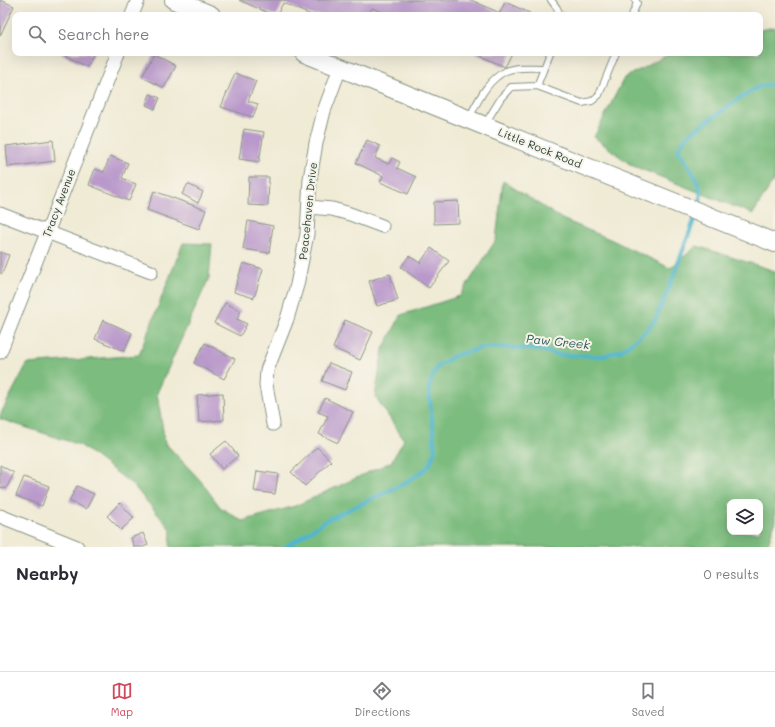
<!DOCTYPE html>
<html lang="en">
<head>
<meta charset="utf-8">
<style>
	body { margin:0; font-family:Mali,sans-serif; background:#f7f7f7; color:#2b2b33 }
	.controls { position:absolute; right:12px; bottom:12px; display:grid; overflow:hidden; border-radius:8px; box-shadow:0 4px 16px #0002 }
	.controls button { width:36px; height:36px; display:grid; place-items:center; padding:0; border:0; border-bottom:1px solid #e1e1e2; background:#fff; color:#2b2b33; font:20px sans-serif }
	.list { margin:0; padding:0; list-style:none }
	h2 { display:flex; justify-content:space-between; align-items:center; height:52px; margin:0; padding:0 16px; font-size:17px }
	h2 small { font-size:13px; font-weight:400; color:#7c7c81 }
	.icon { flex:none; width:22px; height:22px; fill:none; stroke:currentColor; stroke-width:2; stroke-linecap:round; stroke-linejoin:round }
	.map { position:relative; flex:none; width:775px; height:547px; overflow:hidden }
	.search { position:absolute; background:#fff; box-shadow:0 4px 16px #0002; left:12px; right:12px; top:12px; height:44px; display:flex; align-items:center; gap:10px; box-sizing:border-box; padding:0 14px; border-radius:8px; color:#7c7c81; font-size:15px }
	.sheet { height:124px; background:#fff }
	nav { display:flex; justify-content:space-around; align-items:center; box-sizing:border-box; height:56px; border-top:1px solid #e1e1e2; background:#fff; font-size:11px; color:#7c7c81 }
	nav a { display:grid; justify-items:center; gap:2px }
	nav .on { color:#d1495b }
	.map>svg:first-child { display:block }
</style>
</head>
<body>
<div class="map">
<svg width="775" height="547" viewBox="0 0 775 547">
	<rect width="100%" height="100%" fill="#f7f3e8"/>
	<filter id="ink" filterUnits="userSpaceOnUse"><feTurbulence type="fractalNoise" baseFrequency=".025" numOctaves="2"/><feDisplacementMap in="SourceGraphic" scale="8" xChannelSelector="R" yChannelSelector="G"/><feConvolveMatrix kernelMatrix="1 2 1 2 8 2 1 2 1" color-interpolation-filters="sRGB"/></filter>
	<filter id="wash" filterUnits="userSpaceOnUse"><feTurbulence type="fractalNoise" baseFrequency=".012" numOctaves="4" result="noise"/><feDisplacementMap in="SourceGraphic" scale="16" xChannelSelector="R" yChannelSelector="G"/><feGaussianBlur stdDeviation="0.9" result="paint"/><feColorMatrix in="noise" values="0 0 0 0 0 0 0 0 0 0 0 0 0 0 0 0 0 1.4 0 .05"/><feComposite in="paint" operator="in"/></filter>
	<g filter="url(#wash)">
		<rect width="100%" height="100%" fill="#f0ebd5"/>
		<path fill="#7bbc7e" stroke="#4d7c59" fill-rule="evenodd" d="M775 27V178L753 214 631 165 594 137 624 78 671 53H760V30Z
			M503 181 562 219 612 240 670 268 697 246 775 271V522L767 547H170L171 530 133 485 80 445 0 419V415L27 364 139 355 183 243 212 244 209 278 157 393 165 443 200 480 220 507 242 521 295 506 391 462 404 440 375 396 383 349 401 315 460 296 496 240ZM730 502H760V532H730Z"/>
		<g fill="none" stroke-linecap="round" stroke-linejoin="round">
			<path stroke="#4fb6ce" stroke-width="4" d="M699 207C706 187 689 166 678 150L687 136 740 98 760 86 775 84
				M286 547 327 520 405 483 423 471 430 464 435 450 429 391 431 380 437 367 456 355 482 348 503 347 540 350 560 355 603 356 622 350 646 331 655 320 669 288 696 215"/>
		</g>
		<g id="blocks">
			<path fill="#b999cb" d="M0 0 14 6 0 36Z
				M239 0H471L500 13 505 2 530 13 529 15H389L372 8 369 15H311L283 3 277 15H273Z
				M60 53H94L87 67Z
				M474 53H512L505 67Z
				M154 54 176 66 164 88 142 77Z
				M235 73 256 81 248 101 258 104 253 117 221 107Z
				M150 94 160 98 155 109 146 105Z
				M244 129 264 132 259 162 239 159Z
				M53 140 55 161 8 167 6 146Z
				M367 140 380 146 375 158 389 164 392 158 400 162 397 168 416 177 408 194 380 182 383 176 356 163Z
				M110 156 128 163 122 178 136 184 129 201 89 185 95 169 104 172Z
				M249 177H269L268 206 248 205Z
				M188 184 203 192 198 203 182 194Z
				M154 191 206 210 199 229 147 210Z
				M458 201 459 223 434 224V202Z
				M248 221 273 226 269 253 243 249Z
				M431 248 449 261 429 288 401 267 409 256 420 263Z
				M0 252 9 255 2 274 0 273Z
				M243 263 263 269 254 298 234 292Z
				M390 274 398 300 377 306 369 281Z
				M225 303 241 311 237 319 247 324 240 336 214 323Z
				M103 320 132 333 124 351 95 339Z
				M345 320 373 332 360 360 333 348Z
				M205 343 235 359 224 379 194 363Z
				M329 363 352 372 345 390 322 381Z
				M223 393 224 420 199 422 197 395Z
				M325 398 353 412 338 443 319 434 328 416 318 412Z
				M226 441 238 456 222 469 210 454Z
				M317 447 331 461 305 486 291 472Z
				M0 465 14 473 6 489 0 487Z
				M257 471 278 474 275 494 254 491Z
				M24 477 49 486 42 506 16 496Z
				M77 486 94 494 86 509 69 501Z
				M120 503 134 518 121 530 107 516Z
				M143 533 148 545 143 547H134L131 538Z"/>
		</g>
	</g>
	<g filter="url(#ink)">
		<use href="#blocks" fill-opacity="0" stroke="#889484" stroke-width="1"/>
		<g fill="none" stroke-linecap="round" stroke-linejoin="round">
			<defs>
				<path id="lane" d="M551 0 557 8 560 15
					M632 15 637 3 635 0
					M537 86 550 53
					M469 118C478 101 487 80 506 71 517 66 532 68 544 68
					M485 124 501 98 511 87 537 86 582 103 592 101 599 95 616 53"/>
				<path id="street" d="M132 15 138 0
					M309 207 332 209 350 214 382 226
					M0 214 151 272
					M0 352 118 53
					M273 424 266 385 267 370 287 319 297 285 307 234 310 179 316 143 324 111 340 68
					M0 516 77 547"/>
				<path id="secondary" d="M174 0 211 15
					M304 53 775 243"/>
			</defs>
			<use href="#lane" stroke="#889484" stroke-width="8"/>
			<use href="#street" stroke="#889484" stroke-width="15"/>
			<use href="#secondary" stroke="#889484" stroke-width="20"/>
			<use href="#lane" stroke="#fff" stroke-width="6"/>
			<use href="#street" stroke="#fff" stroke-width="13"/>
			<use href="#secondary" stroke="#fff" stroke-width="18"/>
		</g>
	</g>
	<g text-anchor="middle" stroke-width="4" stroke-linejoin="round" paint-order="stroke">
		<g font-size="11" fill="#1f3d34" stroke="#f7f3e8">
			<text transform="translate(540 148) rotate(22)" y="4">Little Rock Road</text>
			<text transform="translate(59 203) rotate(-69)" y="4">Tracy Avenue</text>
			<text transform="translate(308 211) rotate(-84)" y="4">Peacehaven Drive</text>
		</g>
		<g font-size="12" font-style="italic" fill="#2b5b5a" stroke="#f7f3e8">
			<text transform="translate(558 342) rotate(6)" y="4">Paw Creek</text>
		</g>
	</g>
</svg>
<div class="controls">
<button><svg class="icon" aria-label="layers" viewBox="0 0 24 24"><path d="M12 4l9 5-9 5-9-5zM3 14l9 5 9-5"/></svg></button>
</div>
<div class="search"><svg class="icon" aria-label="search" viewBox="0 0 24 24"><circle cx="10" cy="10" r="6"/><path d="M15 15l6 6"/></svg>Search here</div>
</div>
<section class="sheet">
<h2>Nearby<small>0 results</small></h2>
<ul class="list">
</ul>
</section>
<nav>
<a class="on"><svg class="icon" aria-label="map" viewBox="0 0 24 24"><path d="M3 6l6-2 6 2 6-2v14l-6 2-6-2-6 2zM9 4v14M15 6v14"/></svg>Map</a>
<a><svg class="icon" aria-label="directions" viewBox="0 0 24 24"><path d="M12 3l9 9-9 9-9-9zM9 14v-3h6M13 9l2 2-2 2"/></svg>Directions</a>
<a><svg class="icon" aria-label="saved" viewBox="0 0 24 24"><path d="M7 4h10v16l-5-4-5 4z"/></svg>Saved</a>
</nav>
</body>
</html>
